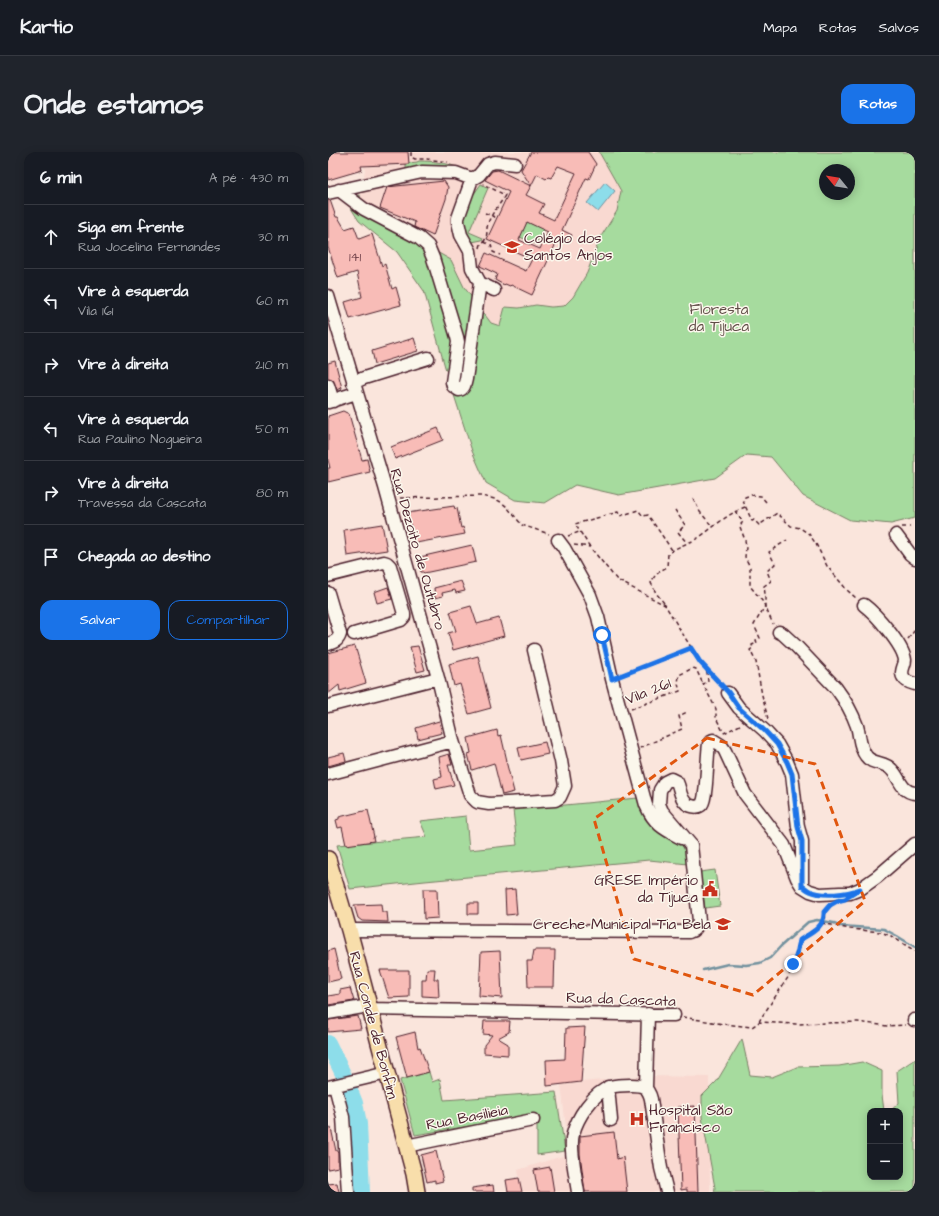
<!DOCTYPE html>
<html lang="pt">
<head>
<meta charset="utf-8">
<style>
	body { margin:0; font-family:"Architects Daughter",sans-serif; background:#20242c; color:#f1f3f6 }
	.controls { position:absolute; right:12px; bottom:12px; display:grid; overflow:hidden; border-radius:8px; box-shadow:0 2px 10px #0003 }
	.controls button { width:36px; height:36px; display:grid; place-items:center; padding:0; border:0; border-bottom:1px solid #363941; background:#171b24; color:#f1f3f6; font:20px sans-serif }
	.compass { position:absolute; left:491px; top:12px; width:36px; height:36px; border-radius:50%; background:#171b24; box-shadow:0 2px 10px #0003; rotate:300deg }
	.stop { position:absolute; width:12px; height:12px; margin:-9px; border:3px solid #1a73e8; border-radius:50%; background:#fff }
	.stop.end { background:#1a73e8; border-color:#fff; box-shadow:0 1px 4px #0008 }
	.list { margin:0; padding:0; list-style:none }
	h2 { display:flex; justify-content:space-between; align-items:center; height:52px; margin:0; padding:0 16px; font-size:17px }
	h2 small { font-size:13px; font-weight:400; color:#9ea1a6 }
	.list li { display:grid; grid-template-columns:26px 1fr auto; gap:12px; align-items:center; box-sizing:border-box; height:64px; padding:0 16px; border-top:1px solid #363941 }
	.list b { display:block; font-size:15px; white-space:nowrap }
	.list p { margin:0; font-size:13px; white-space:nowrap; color:#9ea1a6 }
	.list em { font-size:13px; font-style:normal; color:#9ea1a6 }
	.actions { display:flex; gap:8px; padding:12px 16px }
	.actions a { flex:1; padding:9px 0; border:1px solid #1a73e8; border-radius:12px; text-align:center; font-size:14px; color:#1a73e8 }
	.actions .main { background:#1a73e8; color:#fff }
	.icon { flex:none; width:22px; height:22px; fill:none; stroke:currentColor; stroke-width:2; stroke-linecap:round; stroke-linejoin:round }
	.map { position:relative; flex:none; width:587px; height:1040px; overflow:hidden; border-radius:12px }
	header { display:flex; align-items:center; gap:24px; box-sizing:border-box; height:56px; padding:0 20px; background:#171b24; border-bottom:1px solid #363941 }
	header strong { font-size:19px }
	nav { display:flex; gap:22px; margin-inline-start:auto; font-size:14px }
	.intro { display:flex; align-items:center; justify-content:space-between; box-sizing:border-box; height:96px; padding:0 24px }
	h1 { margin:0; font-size:28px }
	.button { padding:10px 18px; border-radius:12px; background:#1a73e8; color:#fff; font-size:14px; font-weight:700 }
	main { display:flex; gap:24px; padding:0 24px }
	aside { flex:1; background:#171b24; border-radius:12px; box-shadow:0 2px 10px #0003 }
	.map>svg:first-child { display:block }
</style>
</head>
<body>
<header>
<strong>Kartio</strong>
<nav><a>Mapa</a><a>Rotas</a><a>Salvos</a></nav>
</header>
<div class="intro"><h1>Onde estamos</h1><a class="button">Rotas</a></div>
<main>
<aside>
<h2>6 min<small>A pé · 430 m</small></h2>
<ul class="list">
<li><svg class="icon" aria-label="ahead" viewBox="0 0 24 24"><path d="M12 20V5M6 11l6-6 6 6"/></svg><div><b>Siga em frente</b><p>Rua Jocelina Fernandes</p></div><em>30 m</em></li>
<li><svg class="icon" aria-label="left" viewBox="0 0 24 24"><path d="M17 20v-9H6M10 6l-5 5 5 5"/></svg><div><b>Vire à esquerda</b><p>Vila 161</p></div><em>60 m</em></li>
<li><svg class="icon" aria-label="right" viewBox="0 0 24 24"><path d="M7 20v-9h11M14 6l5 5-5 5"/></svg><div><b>Vire à direita</b></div><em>210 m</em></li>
<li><svg class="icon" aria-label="left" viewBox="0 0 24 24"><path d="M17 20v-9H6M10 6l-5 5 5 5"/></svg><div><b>Vire à esquerda</b><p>Rua Paulino Nogueira</p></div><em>50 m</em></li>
<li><svg class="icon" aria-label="right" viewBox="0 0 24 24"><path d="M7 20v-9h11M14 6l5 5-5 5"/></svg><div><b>Vire à direita</b><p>Travessa da Cascata</p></div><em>80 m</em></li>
<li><svg class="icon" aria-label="arrive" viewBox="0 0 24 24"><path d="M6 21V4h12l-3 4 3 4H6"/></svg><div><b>Chegada ao destino</b></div></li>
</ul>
<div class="actions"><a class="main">Salvar</a><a>Compartilhar</a></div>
</aside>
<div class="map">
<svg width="587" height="1040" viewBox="0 0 587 1040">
	<rect width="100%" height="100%" fill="#fae5dc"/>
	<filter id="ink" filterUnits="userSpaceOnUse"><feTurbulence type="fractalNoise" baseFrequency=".025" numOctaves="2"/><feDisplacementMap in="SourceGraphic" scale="8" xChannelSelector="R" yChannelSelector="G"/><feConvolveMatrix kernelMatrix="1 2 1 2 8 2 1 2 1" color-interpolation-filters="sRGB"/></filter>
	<g filter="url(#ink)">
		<path fill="#f9d9d1" d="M31 0H271L293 39 289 59 272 86 259 121 245 145 236 154 223 155 209 153 191 156 177 155 172 174 163 171 136 135 128 118 34 57 32 43 34 37 37 18Z
			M315 924 381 925 382 1040H194L190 1018 241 1002 233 932Z"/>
		<path fill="#a6db9e" stroke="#787d64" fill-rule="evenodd" d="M271 0H587V366L563 372 522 368 475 344 443 305 419 303 387 326 291 343 247 333 217 351 187 348 158 331 144 299 117 215 96 139 69 100 31 69 21 53 23 46 32 43 34 58 123 108 136 135 163 171 172 174 177 155 191 156 208 153 223 155 236 154 245 145 259 121 272 86 289 59 293 39ZM497 18H521V42H497Z
			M91 9C106 9 120 11 134 17L78 19V12H80L81 11 89 10Z
			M153 32 160 36 141 80 155 86 154 88 144 90 139 86 133 70 143 46Z
			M199 70 215 77 208 92 192 85Z
			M310 646 317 667 320 670 335 681 353 691 358 701 360 712 321 708 97 729 22 737 9 693 99 685 92 669 138 664 141 698 189 693 185 658Z
			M387 718 392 754 377 756 372 720Z
			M414 887 422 923 444 925 469 915 511 914 534 910 554 919V943L556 959H542V1025H572V959H562L571 951 569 919 587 907V1040H386L387 1036 374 965V944L389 929Z
			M101 920 104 930 112 927 116 948 228 940 237 999 209 1003V963L87 983 72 928Z"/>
		<path fill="#8dddea" stroke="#72919e" d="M277 30 287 39 270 60 259 51Z"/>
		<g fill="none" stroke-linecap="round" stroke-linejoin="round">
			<path stroke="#72919e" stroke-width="2.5" d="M375 818 400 812 418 813 432 811 442 806 453 794 480 770 489 768 506 771 513 774 556 777 569 784 587 795"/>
			<path stroke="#8dddea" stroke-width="16" d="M0 891 17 926
				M21 936 27 951 31 972 34 1040"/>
		</g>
		<path fill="#f8bcb7" stroke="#4a1f2b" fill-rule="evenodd" d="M0 0H80L81 12 33 14 34 18 0 28Z
			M203 0H260L268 12 261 27 258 26 234 78 244 83 240 91 230 87 204 143 183 133 182 134 177 132 176 133 167 128 169 122 152 114 158 101 198 119 204 107 159 87 181 40 157 28 164 19 170 18 203 34 198 43 216 52 211 61 226 68 239 40 248 21 230 14 223 26 220 25 218 27 209 22 203 34 193 18ZM199 70 220 80 212 97 191 88Z
			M116 29 120 35 118 47 105 84 86 75 87 70 52 56 59 35Z
			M0 48H2L8 65H10L17 77 26 74 31 87 44 82 54 114 57 112 64 137 68 135 73 153 22 167 17 150 34 145 29 120 10 126 0 95Z
			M86 186 90 199 47 212 44 199Z
			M7 209 14 236 9 238 5 228 0 226V211Z
			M15 259 21 262 34 308 39 307 42 320 0 330V316H2L0 308V264Z
			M110 276 115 288 67 307 63 295Z
			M126 354 127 357 129 356 133 376 135 375 137 382 88 391V390H85L82 370 78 371 77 363H79V361Z
			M54 372 59 398 19 404 16 378Z
			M144 393 148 410 96 421 95 420H93L90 408 92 407V405Z
			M133 429 137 439 128 441 127 438 114 441 115 444 107 446 106 436Z
			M60 435 64 447 49 451 46 440Z
			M143 454 149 472 171 466 176 484 125 498 120 481 128 479 122 460Z
			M27 494 38 531 12 539 11 533 0 542V501Z
			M90 494 97 518 89 520 82 495Z
			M150 504 163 556 141 562 132 532 126 534 121 512Z
			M111 569 114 581 90 587 88 576Z
			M169 578 170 584 173 583 179 609H178L186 640 174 643 166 611 144 618 140 602 143 601 140 586Z
			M217 590 220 602 193 608 190 596Z
			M16 601 18 609 0 614V605Z
			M121 602 124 613H120L126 633 108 637 106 627 114 625 111 605Z
			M40 658 46 685H45L46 689 18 693 14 675 10 676 8 668 11 667V665Z
			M95 737H109L110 766 96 767Z
			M187 737 189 762 178 763 177 738Z
			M140 751H150V762H140Z
			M53 752 54 760H59L60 770 34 769 30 766 26 753Z
			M6 797 13 827 0 830V799Z
			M206 798H227L226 835H200L199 809H204Z
			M172 799 174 846 151 844 153 800Z
			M99 817H107L106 827H110L111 845 94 844V827H98Z
			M52 818H81V845L61 846Z
			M22 836 26 849 0 853V844L12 842V838Z
			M30 864 33 877 0 880V868Z
			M156 869H182L181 880 170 886 180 892V903L156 901V893L164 883 155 882Z
			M257 875 253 930 219 934 218 908 237 907 238 876Z
			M87 880 90 896 92 895 101 920 79 926 68 885Z
			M367 954 370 1040H359V1037L353 1038 350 955Z
			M3 976 8 999H10V1015L0 1017V977Z
			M286 980 289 1007 295 1005 299 1040H257L252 1002V984Z
			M108 999 115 1029 107 1031V1028L99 1030 93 1003Z
			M222 1015 226 1040H210L206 1018Z
			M191 1026 194 1040H180L178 1028Z
			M9 1031 11 1040H0V1032Z
			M165 1033 166 1040H144V1036Z"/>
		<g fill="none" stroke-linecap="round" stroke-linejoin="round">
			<defs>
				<path id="minor" d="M11 38 36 57 91 86 100 94 105 106 129 185 130 190 124 230 125 234 131 238C136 237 137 232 138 227L152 131 144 116 142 99 133 83 130 70V66L144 27 151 23 160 12 167 10 187 12
					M0 41 94 20 128 21 144 27
					M152 131 166 138
					M0 144 57 335 110 526 125 589 142 643 149 650 161 652 227 648 232 645 237 634 233 609 206 498
					M25 231 36 226 100 206
					M0 233 5 249
					M0 250 28 241
					M568 383 582 402 587 406
					M230 388 236 396 262 443 270 465 284 527 318 653C326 672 336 677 353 686
					M0 424 56 410 59 411 62 414 76 462V465L73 468 26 482
					M0 441 12 482C10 489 6 490 0 492
					M536 453C548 462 575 493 577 508 577 514 571 520 576 526 578 530 583 531 587 532
					M451 480 455 482 468 494 508 536C517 548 524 560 529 574 532 584 531 595 538 604 544 613 557 609 564 618 572 626 573 640 587 641
					M400 541 411 556 437 579 449 592 459 610 464 622 470 675 474 689V732
					M0 554 110 526
					M0 622 125 589
					M21 778 361 780C367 778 369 775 371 769L363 693 334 659 331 652 332 638 337 630 343 627 349 630C352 636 352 645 357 650 360 654 370 657 374 652 379 645 379 603 381 592L383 589 385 588 393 593 397 599 417 642 456 693 469 726 474 734 482 739 492 742 512 741H522L532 737 549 725 587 692
					M42 857 346 863
					M0 861 41 854
					M586 868H587
					M7 934 15 965 20 1040
					M0 935 59 921
					M280 935 283 968
					M318 936 320 862
					M78 994 205 968
					M250 1040C248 1026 241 995 245 982 249 966 265 941 282 935 289 933 296 933 303 933 315 933 320 935 323 947L333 1016 339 1040"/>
				<path id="major" d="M0 707 21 778 59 921 86 1022 89 1040"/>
			</defs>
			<use href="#minor" stroke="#4a1f2b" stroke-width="15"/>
			<use href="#major" stroke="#4a1f2b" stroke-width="18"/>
			<path stroke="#4a1f2b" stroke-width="1.5" stroke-dasharray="4 3" stroke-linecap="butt" d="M83 0V5L87 7H99L120 10
				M157 61 169 66
				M156 90 163 93 165 100 172 103
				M152 96 153 92C159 88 159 82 159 76 161 62 172 54 177 43L155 32
				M72 346 153 344 167 347 173 350 179 355 194 373 221 382
				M365 346 372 360 384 374
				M438 350 433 344 423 343 417 345 415 349 424 369 426 368 431 373 449 361 463 374 472 376 481 382 488 392 499 414 519 438 528 446
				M347 358 357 373 350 380 359 391
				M407 359 415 370 413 372 414 374 412 375 417 388 418 395 417 405 422 415V434L435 450 445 472
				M574 375H582
				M240 384 251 380
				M246 393 262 395
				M344 398 320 363 315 364 310 358 292 364 290 360 247 372 262 395 289 428 337 453 372 510 393 533
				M336 451 328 441 323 431C326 423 332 419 339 415L340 402C350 393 362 392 373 384 388 373 400 362 417 355
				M580 487 587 478
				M379 519 380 530 375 532 388 557V566L396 581
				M294 523 363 496
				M303 557 352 539 350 532 351 523 365 516 368 517 375 532
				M440 567 434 543 428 510 422 498 425 496 424 493 429 491 428 488 432 486 426 473 437 454V442L436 434 443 429 439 419 447 412 441 400 459 388
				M396 581 414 572
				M312 596 354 577 351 564 359 560
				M494 771 522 777 553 780 563 784 587 799
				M355 865 395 872 424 875 431 870 468 872 530 870 559 874 577 873
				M431 870 433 866 461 824 472 788 491 775 497 766 496 760 504 752"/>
			<use href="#minor" stroke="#fbf7ec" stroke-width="12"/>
			<use href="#major" stroke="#f8deab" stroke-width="15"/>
		</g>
	</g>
	<g fill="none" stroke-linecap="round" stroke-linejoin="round" filter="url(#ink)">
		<path stroke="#1a73e8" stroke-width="5" d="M274 483 284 527 363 496 372 510 400 540 411 556 437 579 449 592 459 610 464 622 470 675 474 689V734C477 735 479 738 482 739 495 745 519 742 532 737L517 747 509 749 502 753 496 760C497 775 483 781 472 788L469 802 465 812"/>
	</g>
	<path fill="none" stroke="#e0560e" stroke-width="3" stroke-dasharray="8 5" stroke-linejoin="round" d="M379 586 487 612 537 749 425 843 306 807 266 667Z"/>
	<defs>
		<symbol id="school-bare" viewBox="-9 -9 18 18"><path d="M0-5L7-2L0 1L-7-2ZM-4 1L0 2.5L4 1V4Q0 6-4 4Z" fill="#c8321e" stroke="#fbf7ec" stroke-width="2.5" paint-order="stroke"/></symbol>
		<symbol id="civic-bare" viewBox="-9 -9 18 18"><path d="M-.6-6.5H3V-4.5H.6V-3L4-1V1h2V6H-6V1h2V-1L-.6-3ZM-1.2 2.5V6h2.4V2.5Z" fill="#c8321e" stroke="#fbf7ec" stroke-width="2.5" paint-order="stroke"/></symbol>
		<symbol id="hospital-bare" viewBox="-9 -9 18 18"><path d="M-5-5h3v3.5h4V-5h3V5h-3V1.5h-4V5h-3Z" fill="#c8321e" stroke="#fbf7ec" stroke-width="2.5" paint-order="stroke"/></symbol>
	</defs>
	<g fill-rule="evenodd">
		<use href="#school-bare" x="173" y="84" width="22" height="22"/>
		<use href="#civic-bare" x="371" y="726" width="22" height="22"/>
		<use href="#school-bare" x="384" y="761" width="22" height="22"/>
		<use href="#hospital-bare" x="298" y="956" width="22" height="22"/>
	</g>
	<g text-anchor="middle" stroke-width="3" stroke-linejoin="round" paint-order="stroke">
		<g font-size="13" fill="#76464e">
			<text x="27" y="109">141</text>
		</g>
		<g font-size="15" fill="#4a1f2b" stroke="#fbf7ec" text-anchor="start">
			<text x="196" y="91">Colégio dos<tspan x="196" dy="17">Santos Anjos</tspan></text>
			<text x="370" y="733" text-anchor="end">GRESE Império<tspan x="370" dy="17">da Tijuca</tspan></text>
			<text x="383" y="777" text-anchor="end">Creche Municipal Tia Bela</text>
			<text x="321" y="963">Hospital São<tspan x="321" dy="17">Francisco</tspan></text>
		</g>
		<g font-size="15" fill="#614e48" stroke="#fbf7ec">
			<text x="391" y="162">Floresta<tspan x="391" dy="17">da Tijuca</tspan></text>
		</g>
		<g font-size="15" fill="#4a1f2b" stroke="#fbf7ec">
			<text transform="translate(90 397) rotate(74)" y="5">Rua Dezoito de Outubro</text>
			<text transform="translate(320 539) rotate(-22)" y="5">Vila 261</text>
			<text transform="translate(293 847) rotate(2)" y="5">Rua da Cascata</text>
			<text transform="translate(46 873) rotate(75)" y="5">Rua Conde de Bonfim</text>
			<text transform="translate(139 965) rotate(-11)" y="5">Rua Basilieia</text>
		</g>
	</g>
</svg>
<div class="controls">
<button>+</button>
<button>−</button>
</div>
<svg class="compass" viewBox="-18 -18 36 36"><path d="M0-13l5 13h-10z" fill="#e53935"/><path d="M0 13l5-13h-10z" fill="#9ea1a6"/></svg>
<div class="stop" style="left:274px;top:483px"></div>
<div class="stop end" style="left:465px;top:812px"></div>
</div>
</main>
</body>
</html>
